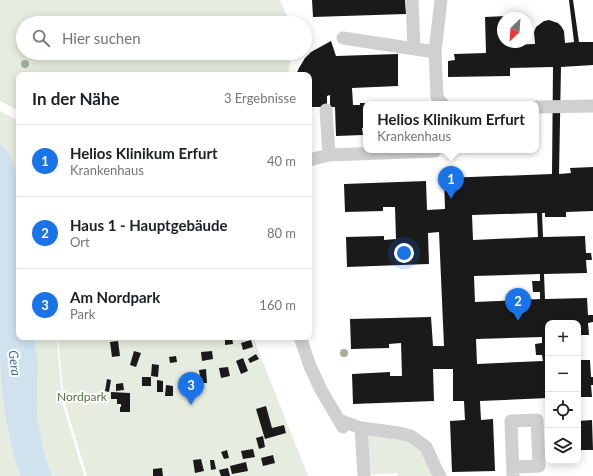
<!DOCTYPE html>
<html lang="de">
<head>
<meta charset="utf-8">
<style>
	body { margin:0; font-family:Lato,sans-serif; background:#f2f2f2; color:#202124 }
	.controls { position:absolute; right:12px; bottom:12px; display:grid; overflow:hidden; border-radius:8px; box-shadow:0 2px 10px #0003 }
	.controls button { width:36px; height:36px; display:grid; place-items:center; padding:0; border:0; border-bottom:1px solid #e0e0e0; background:#fff; color:#202124; font:20px sans-serif }
	.compass { position:absolute; left:497px; top:12px; width:36px; height:36px; border-radius:50%; background:#fff; box-shadow:0 2px 10px #0003; rotate:205deg }
	.you { position:absolute; left:404px; top:253px; width:14px; height:14px; margin:-10px; border:3px solid #fff; border-radius:50%; background:#1a73e8; box-shadow:0 0 0 6px #1a73e833 }
	.badge { display:grid; place-items:center; width:26px; height:26px; border-radius:50%; background:#1a73e8; color:#fff; font-size:13px; font-weight:700 }
	.pin { position:absolute; translate:-50% -33px; filter:drop-shadow(0 1px 2px #0008) }
	.pin::after { content:''; position:absolute; top:21px; width:14px; height:12px; background:inherit; clip-path:polygon(0 0,100% 0,50% 100%) }
	.popup { position:absolute; left:363px; top:101px; width:176px; height:52px; box-sizing:border-box; display:grid; place-content:center; border-radius:8px; background:#fff; filter:drop-shadow(0 1px 3px #0005); font-size:13px; white-space:nowrap; color:#757577 }
	.popup b { font-size:15px; color:#202124 }
	.popup::after { content:''; position:absolute; left:50%; top:100%; margin-left:-8px; border:8px solid transparent; border-top-color:#fff }
	.list { margin:0; padding:0; list-style:none }
	h2 { display:flex; justify-content:space-between; align-items:center; height:52px; margin:0; padding:0 16px; font-size:17px }
	h2 small { font-size:13px; font-weight:400; color:#757577 }
	.list li { display:grid; grid-template-columns:26px 1fr auto; gap:12px; align-items:center; box-sizing:border-box; height:72px; padding:0 16px; border-top:1px solid #e0e0e0 }
	.list b { display:block; font-size:15px; white-space:nowrap }
	.list p { margin:0; font-size:13px; white-space:nowrap; color:#757577 }
	.list em { font-size:13px; font-style:normal; color:#757577 }
	.icon { flex:none; width:22px; height:22px; fill:none; stroke:currentColor; stroke-width:2; stroke-linecap:round; stroke-linejoin:round }
	.map { position:relative; flex:none; width:593px; height:476px; overflow:hidden }
	.search { position:absolute; background:#fff; box-shadow:0 2px 10px #0003; left:16px; top:16px; width:296px; height:44px; display:flex; align-items:center; gap:10px; box-sizing:border-box; padding:0 14px; border-radius:22px; color:#757577; font-size:15px }
	.panel { position:absolute; background:#fff; box-shadow:0 2px 10px #0003; left:16px; top:72px; width:296px; height:268px; border-radius:8px }
	.map>svg:first-child { display:block }
</style>
</head>
<body>
<div class="map">
<svg width="593" height="476" viewBox="0 0 593 476">
	<rect width="100%" height="100%" fill="#fff"/>
	<path fill="#e6ecdf" d="M0 0H280L290 23H23V53H292L288 73 287 75H19V111L0 101Z
		M0 111 19 121V176L8 152 0 144Z
		M34 337H57L62 402 84 476H52L44 452 37 417 38 361Z
		M58 337H253L308 476H87L64 400Z
		M0 362C1 401 8 439 20 476H0Z
		M363 432 396 435 420 447 435 476H398L397 473 367 475Z"/>
	<path fill="#cfe2ee" d="M0 144 8 152 19 176V337H34L38 361 37 417 44 452 52 476H20C8 439 1 401 0 362Z"/>
	<path fill="#1a1a1a" fill-rule="evenodd" d="M312 0H405L406 14 313 17Z
		M569 0H573L579 42H593V65L561 67 559 174 571 173 570 168 593 167V211L566 212V217H545V213H542L543 237 585 236 586 253H591L592 260H586L587 273 544 274 545 299 587 298 588 315H593V322L588 323 589 335H578V323H548V336H546L548 361V398L480 401 481 420 493 419 495 471 452 472 450 421 465 420 464 401H453V369H433L434 401 353 404 352 374 390 372V376H402L401 343 389 344V348L351 349 350 319 431 317 433 346H444L439 232 428 233 429 264 347 267 346 237 384 236V240L396 239 395 207H383V211L345 212 344 184 426 181 427 210 445 209 444 178 552 174 553 67 510 68V76L448 77V61L455 60 454 54 486 53 485 17 507 16V18H503V42H508V45L535 44 534 32 536 27 544 21 549 20 558 23 561 26 564 31 565 43 574 42ZM537 213 538 237 473 240 472 215ZM540 274V281H532L533 292H540V299L475 302 474 276ZM542 337V343L535 344 536 355H542L543 361 477 364 476 339Z
		M331 41 336 56 398 54V86L352 88 353 105H360V103H366V128H362L363 135 336 136 335 107H330V95L327 96V107H309V75H296L299 68 305 58 311 52Z
		M232 337 233 344 225 345V338Z
		M251 340 253 347 243 350 241 343Z
		M118 341 120 356 112 357 110 342Z
		M134 351 141 353 136 367 130 365Z
		M212 351 213 359 202 361 201 352Z
		M256 354 259 359 250 363 248 359Z
		M176 356 177 362 170 363 169 357Z
		M243 358 248 371 241 374 236 361Z
		M578 360H590L591 377H593V385H591L592 397H578Z
		M152 364 159 365 158 377 151 376Z
		M228 367 230 376 221 378 219 368Z
		M206 369 207 383H201L199 370Z
		M142 377H151V386H142Z
		M107 379 111 380 109 392 105 391Z
		M157 380 163 381V392H157Z
		M180 382H188V391H180Z
		M123 383 124 390 116 391V384Z
		M166 385 173 386V396H165Z
		M111 392 130 393V412H120V407H127H121V404H117V399H111Z
		M266 406 272 428 284 425 286 433 265 439 256 409Z
		M592 420 593 450H578V421Z
		M263 436 265 447 259 449 256 438Z
		M253 449 255 457 243 459 241 451Z
		M227 450 229 458 224 459 221 452Z
		M273 455 275 463 263 466 261 458Z
		M201 459 204 471 195 473 193 460Z
		M210 460H214L216 469 211 470Z
		M246 462 248 471 232 474 230 466Z
		M162 468 163 476H153V469Z
		M228 468 230 476H221L219 470Z"/>
	<g fill="none" stroke-linecap="round" stroke-linejoin="round">
		<path stroke="#d0d0d0" stroke-width="13" d="M412 0 414 49
			M441 0 435 52 437 97 441 103 443 104
			M343 38 435 52
			M536 107 593 106
			M326 110 329 155 435 151V150
			M309 160 329 155
			M300 337 310 366 321 390 343 427
			M339 420 361 428 399 433 411 436 426 447 436 469 440 476
			M361 428 364 475
			M513 467 539 466 537 420 511 421 513 476"/>
	</g>
	<g fill="#a2b095">
		<circle cx="25" cy="64" r="4"/>
		<circle cx="344" cy="353" r="4"/>
	</g>
	<g text-anchor="middle" stroke-width="4" stroke-linejoin="round" paint-order="stroke">
		<g font-size="12" fill="#56703f" stroke="#fff">
			<text x="82" y="401">Nordpark</text>
		</g>
		<g font-size="13" font-style="italic" fill="#3f7597" stroke="#fff">
			<text transform="translate(15 363) rotate(83)" y="5">Gera</text>
		</g>
	</g>
</svg>
<div class="controls">
<button>+</button>
<button>−</button>
<button><svg class="icon" aria-label="locate" viewBox="0 0 24 24"><circle cx="12" cy="12" r="6"/><path d="M12 2v4M12 18v4M2 12h4M18 12h4"/></svg></button>
<button><svg class="icon" aria-label="layers" viewBox="0 0 24 24"><path d="M12 4l9 5-9 5-9-5zM3 14l9 5 9-5"/></svg></button>
</div>
<svg class="compass" viewBox="-18 -18 36 36"><path d="M0-13l5 13h-10z" fill="#e53935"/><path d="M0 13l5-13h-10z" fill="#757577"/></svg>
<div class="you"></div>
<div class="pin badge" style="left:451px;top:199px">1</div>
<div class="popup"><b>Helios Klinikum Erfurt</b>Krankenhaus</div>
<div class="pin badge" style="left:518px;top:321px">2</div>
<div class="pin badge" style="left:191px;top:405px">3</div>
<div class="search"><svg class="icon" aria-label="search" viewBox="0 0 24 24"><circle cx="10" cy="10" r="6"/><path d="M15 15l6 6"/></svg>Hier suchen</div>
<section class="panel">
<h2>In der Nähe<small>3 Ergebnisse</small></h2>
<ul class="list">
<li><span class="badge">1</span><div><b>Helios Klinikum Erfurt</b><p>Krankenhaus</p></div><em>40 m</em></li>
<li><span class="badge">2</span><div><b>Haus 1 - Hauptgebäude</b><p>Ort</p></div><em>80 m</em></li>
<li><span class="badge">3</span><div><b>Am Nordpark</b><p>Park</p></div><em>160 m</em></li>
</ul>
</section>
</div>
</body>
</html>
